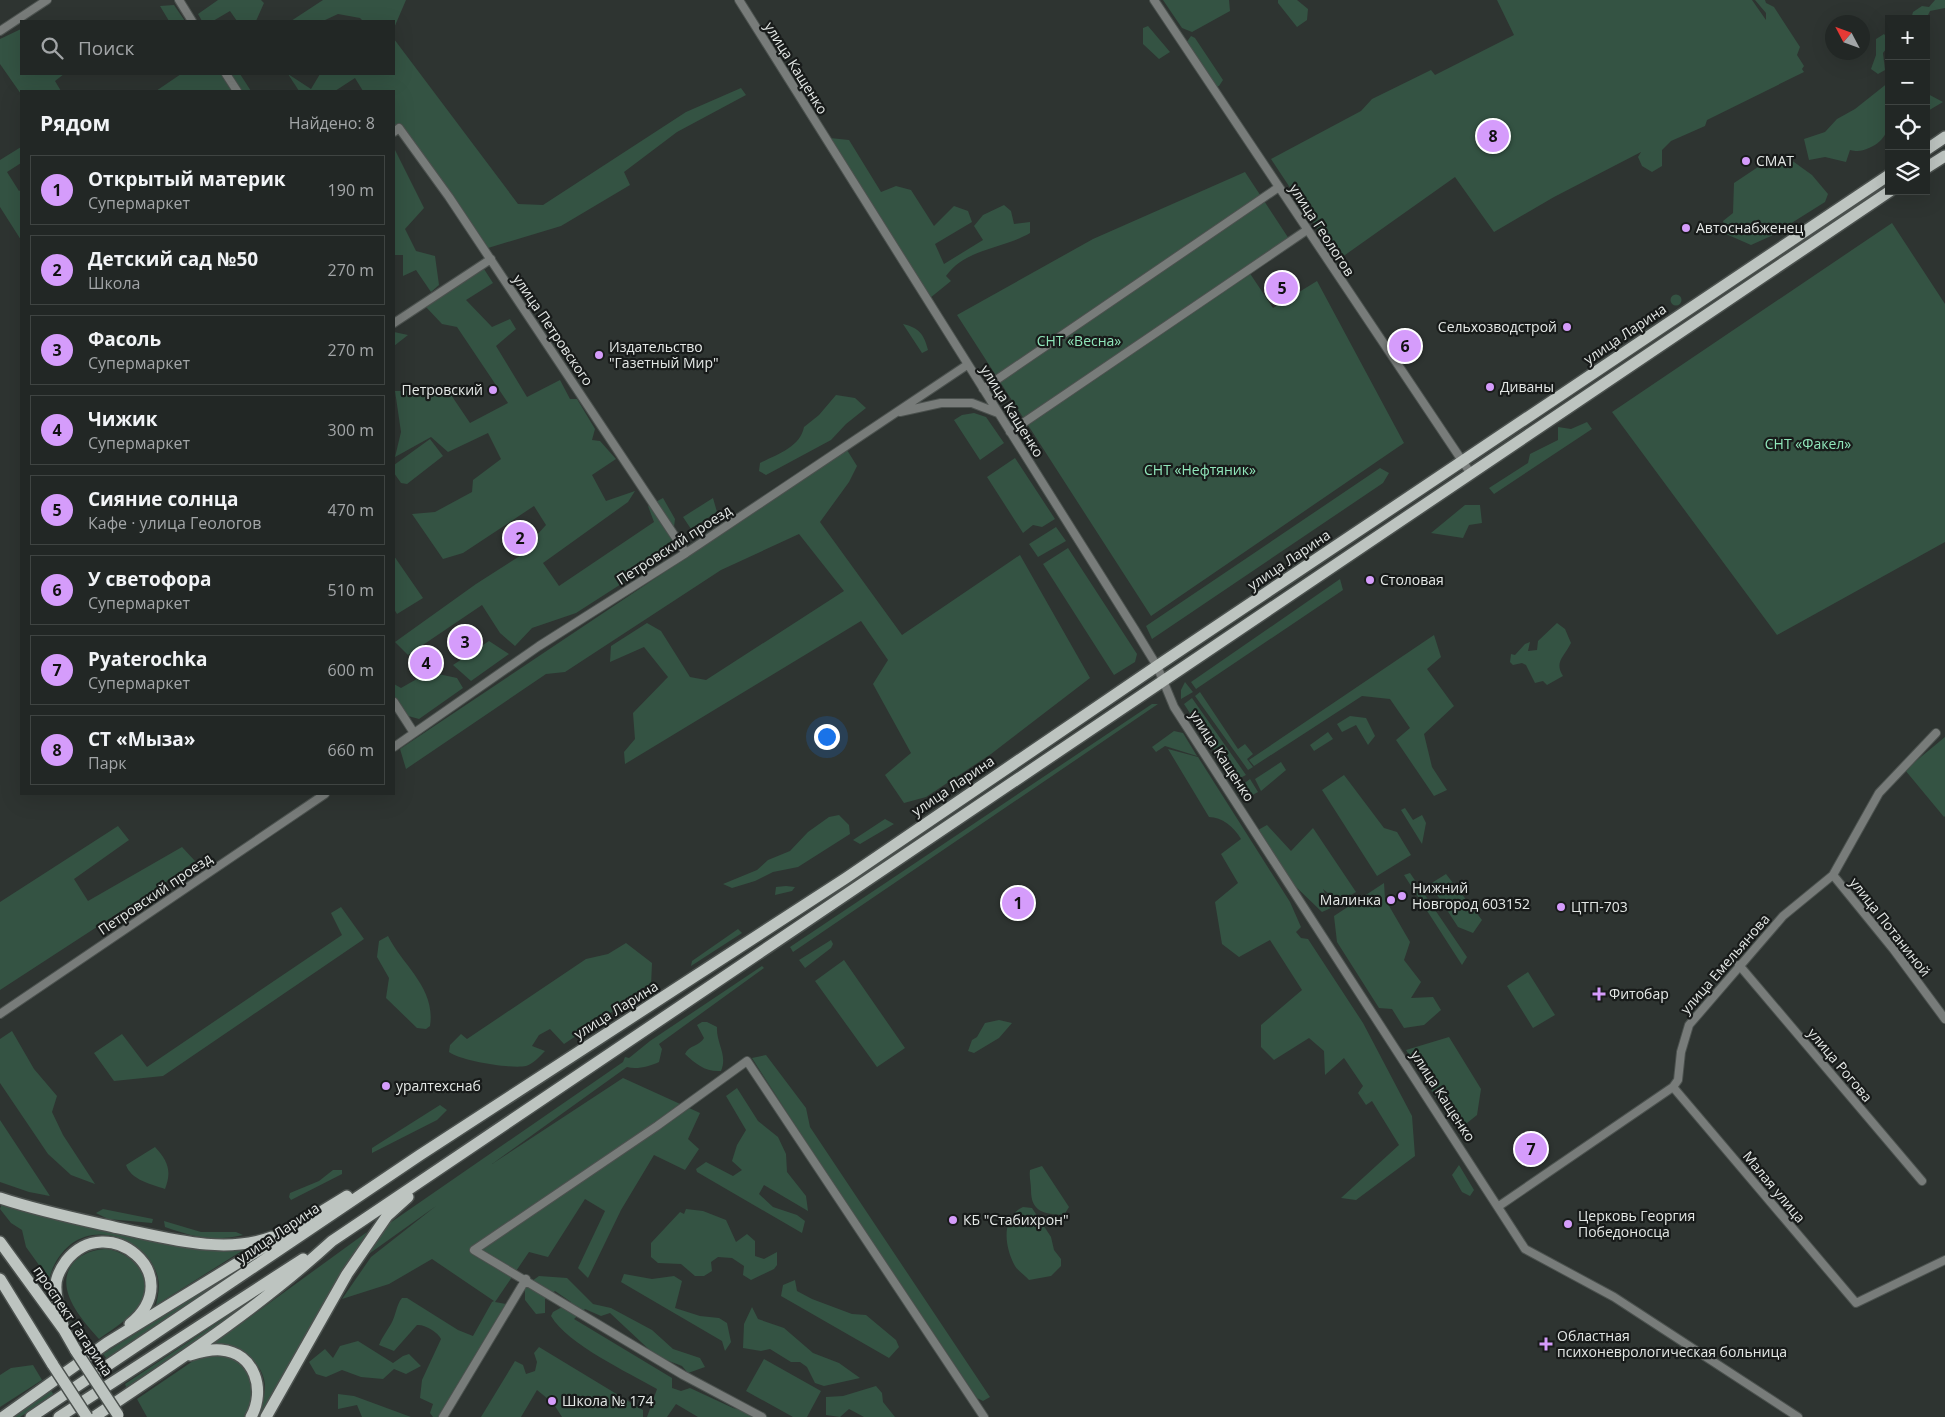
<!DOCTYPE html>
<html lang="ru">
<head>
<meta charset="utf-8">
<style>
	body { margin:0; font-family:"Open Sans",sans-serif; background:#2e3332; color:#f1f3f6 }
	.controls { position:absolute; right:15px; top:15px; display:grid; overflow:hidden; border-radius:0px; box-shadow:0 5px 20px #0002 }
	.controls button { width:45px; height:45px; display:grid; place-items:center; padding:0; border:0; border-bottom:1px solid #3f4442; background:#222725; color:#f1f3f6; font:25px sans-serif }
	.compass { position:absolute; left:1825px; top:15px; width:45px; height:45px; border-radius:50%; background:#222725; box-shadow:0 5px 20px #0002; rotate:311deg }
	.you { position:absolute; left:826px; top:736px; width:18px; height:18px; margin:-12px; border:4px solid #fff; border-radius:50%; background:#1a73e8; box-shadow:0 0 0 8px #1a73e833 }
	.badge { display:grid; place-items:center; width:32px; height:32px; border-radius:50%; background:#d59cfb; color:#111; font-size:16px; font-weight:700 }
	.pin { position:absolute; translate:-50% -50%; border:2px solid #fff; box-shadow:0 1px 5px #0006 }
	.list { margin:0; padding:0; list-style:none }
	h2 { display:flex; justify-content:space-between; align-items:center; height:65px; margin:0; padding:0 20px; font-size:21px }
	h2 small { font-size:16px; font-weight:400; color:#a2a5a7 }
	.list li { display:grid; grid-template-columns:32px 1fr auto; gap:15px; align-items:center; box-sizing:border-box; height:70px; margin:0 10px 10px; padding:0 10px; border:1px solid #3f4442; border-radius:0px }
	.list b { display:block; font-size:19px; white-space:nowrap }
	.list p { margin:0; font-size:16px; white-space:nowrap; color:#a2a5a7 }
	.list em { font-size:16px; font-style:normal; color:#a2a5a7 }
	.icon { flex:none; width:28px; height:28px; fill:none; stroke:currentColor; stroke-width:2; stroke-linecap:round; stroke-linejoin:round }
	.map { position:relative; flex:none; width:1945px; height:1417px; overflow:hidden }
	.search { position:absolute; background:#222725; box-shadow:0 5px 20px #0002; left:20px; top:20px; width:375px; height:55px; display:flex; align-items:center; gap:12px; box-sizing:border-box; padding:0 18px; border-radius:0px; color:#a2a5a7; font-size:19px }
	.panel { position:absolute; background:#222725; box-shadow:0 5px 20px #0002; left:20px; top:90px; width:375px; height:705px; border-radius:0px }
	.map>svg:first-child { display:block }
</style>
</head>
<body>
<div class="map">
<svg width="1945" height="1417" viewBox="0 0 1945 1417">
	<rect width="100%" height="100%" fill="#2e3431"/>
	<path fill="#345343" d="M218 0H261L264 3 256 21H237L230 11 213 21H202L198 14Z
		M323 0H406L394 28V21H363L360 18 338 14 323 21H272L271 20 291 21Z
		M1163 0H1229L1230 11 1192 32 1182 28Z
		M1278 0H1297L1308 9 1307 20 1297 27 1278 3Z
		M1497 0H1752L1766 20V13L1755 0H1765L1766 3 1774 7 1800 47 1797 55 1804 66 1802 69 1804 72 1707 120 1705 126 1671 141 1662 150V166L1652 172 1642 166 1638 157 1641 152 1554 197 1494 232 1455 177 1338 260 1271 159 1361 111 1372 99 1431 70 1435 75 1514 35Z
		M1935 0H1945V8L1930 11 1926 19H1911L1913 12 1922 6 1929 7Z
		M174 5 185 21H169L160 6Z
		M1148 26 1170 52 1159 59 1143 44V28Z
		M21 29V74H64L55 81 61 91H21V94L0 64V39Z
		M1884 34 1889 40V45L1883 53 1885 70 1878 74 1871 69 1876 55V39Z
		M1191 36 1195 38 1223 80 1219 86 1216 87 1186 43Z
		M394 39 518 204 543 205 686 112 741 88 746 95 677 132 624 172 630 185 561 226 488 248 403 128H394V91H363L355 78 335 91H299L288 74 311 89 320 74H394Z
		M181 74H240L251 91H156Z
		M1889 82C1889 107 1897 137 1869 148 1862 151 1858 152 1850 150L1846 162 1825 157 1809 160 1804 139 1825 132 1837 119 1855 109Z
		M1926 93 1943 102 1926 112Z
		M830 138 849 140 881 192 896 186 911 190 934 226 954 206 968 211 972 222 935 244 944 264 983 240 974 226 983 215 1004 205 1011 211 1014 224 1030 222V233C1003 249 966 248 946 276L951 281 930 298Z
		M21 147V163L7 172 19 191 21 190V240L0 207V160Z
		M394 148 424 208 405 229 416 251 435 256 439 285 431 292 416 270 403 276V255H394Z
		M1787 157 1812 175 1828 194 1825 202 1771 236 1751 245 1726 234 1723 221 1733 213 1734 183 1767 161Z
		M1245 172 1293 245 1249 272 1273 308 1317 281 1404 443 1151 616 957 315 1093 239Z
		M1892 223 1945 304V542L1777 635 1612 412Z
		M484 269 493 283 466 300 492 327 510 319 516 329 496 346 527 397 560 380 570 399H577L595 429 592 440 600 441 616 459 592 475 606 501 635 491 628 502 543 563 559 586 654 522 648 506 663 498 675 519 671 552 576 613 532 628 515 646 500 633 482 605 408 655 395 642 476 584 537 545 536 536 546 525 534 506 463 553 443 559 412 514 435 512 472 492 473 480 501 459 488 433 448 452 431 437 395 457 401 432 395 391H414L445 386 470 423 508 403 457 327 442 324 426 307Z
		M1670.5 300a5.5 5.5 0 1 1 11 0a5.5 5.5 0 1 1-11 0Z
		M1657 308 1662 310 1660 318 1640 332 1633 328 1635 323Z
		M903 324C919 328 924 334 928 350L922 353Z
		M394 332 408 335 394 346Z
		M836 395 855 398 866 408 846 424 831 440 766 475 759 471 760 463C778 454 800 447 804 427L819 415Z
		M974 413 986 417 1004 443 980 460 954 420 962 415Z
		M1587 422 1592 429 1494 494 1489 488 1528 463 1530 454 1558 440V427L1571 429Z
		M430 439 443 456 407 484 401 483 394 473V465Z
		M847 450 857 466 849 482 820 522 902 635 1020 555 1090 678 991 754 926 797 904 803 885 775 911 753 873 684 888 660 861 621 625 764 624 752 635 739 633 713 668 677 644 647 610 662 611 646 647 623 661 631 690 677 706 680 844 591 799 534 721 570 565 672 546 674 406 769 400 749Z
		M1015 458 1055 519 1042 527 1033 525 1023 533 987 477Z
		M1380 468 1389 473 1383 483 1152 639 1146 626Z
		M713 498 717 512 691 529 683 517Z
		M1465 505H1480L1482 523 1469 525 1463 538 1431 533Z
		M1056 527 1066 541 1038 557 1029 544Z
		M1068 548 1137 654 1135 662 1114 675 1043 564Z
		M394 556 423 598 397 614 394 609Z
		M1340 579 1343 590 1196 689 1191 682Z
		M1557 623 1565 629 1571 643C1564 657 1554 662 1563 676L1547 685 1543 681 1535 683 1526 665 1522 663 1513 665 1510 662 1511 654 1515 655 1525 644 1530 642 1528 651 1537 650 1538 641Z
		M1434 635 1441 657 1427 669 1454 706 1424 734 1432 767 1447 790 1434 796 1396 740 1410 728 1390 699 1362 696 1254 766 1249 760Z
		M489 641 509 654 471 681 453 665Z
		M429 672 457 678 463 688 419 719 394 712V684L401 688Z
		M1185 682 1193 692 1181 699V690Z
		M1200 692 1238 749 1245 744 1253 754 1247 759 1253 767 1248 770 1195 696Z
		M1192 698 1246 775 1234 781 1184 704Z
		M1152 704H1158L793 952 790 947Z
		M1350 716 1366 718 1375 736 1368 745 1356 725 1342 732 1337 724Z
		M1174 731 1183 733 1197 756 1165 746 1156 752 1152 747Z
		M1328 732 1333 739 1314 751 1310 745Z
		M1945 737V816L1944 817 1905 770Z
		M1168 749 1198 757 1290 902 1301 927 1296 932 1301 938 1308 939 1363 1023 1412 1116 1415 1156 1356 1200 1341 1198 1399 1145 1372 1101 1366 1105 1358 1093 1363 1086 1344 1058 1325 1075 1324 1051 1309 1038 1274 1060 1261 1047V1025L1302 990 1270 940 1239 957 1222 944 1215 902 1238 883 1221 854 1241 839C1234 827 1222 817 1209 817Z
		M1281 762 1286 770 1261 791 1255 779Z
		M1344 775 1384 828 1397 832 1411 855 1377 876 1322 790Z
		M1250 779 1258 792 1249 797 1244 794 1238 788Z
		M1405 808 1413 820 1422 815 1426 823 1422 844 1401 810Z
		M839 815 849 825 850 834 798 867 773 872 755 881 732 888 723 884 757 870 768 860 790 851 808 832 829 817Z
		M885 819 894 824 860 844 853 840Z
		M1267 825 1291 851 1313 828 1356 892 1339 902 1323 889 1331 908 1322 912 1294 885 1258 830Z
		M118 826 129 840 74 879 88 901 182 847 195 861 169 880 0 990V902Z
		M1410 873 1467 957 1462 965 1404 875Z
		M1446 874 1482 920 1473 933 1458 927 1430 884Z
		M1384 883 1385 899 1410 942 1404 960 1421 982 1411 998 1433 997 1441 1010 1424 1025 1404 1028 1392 1009 1379 1008 1337 942 1334 916Z
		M786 886 795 887 792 891 775 895 776 887Z
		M341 907 364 939 163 1076 114 1081 94 1053 122 1034 147 1067 342 935 331 913Z
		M738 929 742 933 691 966 692 961Z
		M388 936C403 966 436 988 430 1026L426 1029 417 1028 386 998 389 978 377 957 379 941Z
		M831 940 833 944 831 948 805 968 799 960Z
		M626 943 652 963 651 986 564 1044 550 1029 539 1035 532 1046 545 1051C540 1056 533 1064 526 1066 511 1069 461 1061 449 1052L450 1045 461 1034 467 1039 586 959 608 954Z
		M844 960 905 1048 877 1067 815 981Z
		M762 966 764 968 659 1044 662 1049 659 1062C650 1066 637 1070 627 1067L492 1164 623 1078 700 1113 688 1139 699 1149 685 1170 654 1155 621 1210 588 1278 578 1268 605 1211 585 1199 548 1257 529 1252 495 1302 506 1304 499 1334 477 1352 439 1417H433L430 1413 433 1404 420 1398 422 1380 441 1339C438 1332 424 1324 417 1325L394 1351 379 1345C382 1337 387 1331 391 1324 396 1316 396 1305 402 1298H407L458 1330 473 1336 492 1302 494 1301 432 1259 389 1284 342 1299 371 1257 436 1206 366 1256 387 1225 623 1062 625 1057 629 1058 650 1041Z
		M1528 972 1555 1015 1533 1028 1507 986Z
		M999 1020 1012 1023 999 1038 974 1053 968 1051 972 1040 977 1037 985 1023Z
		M702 1022H707L717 1027C716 1043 728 1055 721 1071 705 1072 696 1064 685 1054 689 1045 700 1046 704 1038L697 1025Z
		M12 1031 34 1069 57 1096 52 1112 63 1135 95 1184 71 1175 48 1154 0 1083V1039Z
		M1449 1037 1481 1089 1477 1115 1462 1127 1448 1116 1406 1050Z
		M766 1055 806 1108 810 1127 990 1397 983 1401 977 1398C902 1285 825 1173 752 1058Z
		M737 1088 758 1121 778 1137 786 1154 787 1172 806 1196 808 1211 764 1185 759 1194 773 1207 797 1215 805 1221 802 1233 697 1172 696 1169 706 1162 733 1176 742 1170 732 1161 737 1145 746 1130 726 1096Z
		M440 1105 447 1110 437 1120 372 1153V1148Z
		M0 1120 50 1196 29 1192 0 1182Z
		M155 1147C168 1161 172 1171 165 1189 151 1184 131 1180 126 1165Z
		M1459 1165 1474 1190 1470 1196 1462 1192 1452 1175Z
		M1042 1166 1069 1207 1064 1215C1044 1214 1031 1212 1031 1190 1031 1183 1029 1177 1030 1170Z
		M333 1170H342V1174L291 1200 289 1197 290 1193 319 1181Z
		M2 1203C80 1234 166 1237 248 1247L156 1305C158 1296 160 1287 158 1278 150 1242 101 1221 71 1244 59 1254 53 1265 49 1279L26 1247 22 1230 11 1223 0 1209Z
		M1023 1207 1032 1208 1051 1237 1054 1250 1061 1259V1266L1051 1276 1029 1280C1025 1275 1018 1271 1015 1266 1004 1246 1001 1217 1023 1207Z
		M103 1209 153 1219 152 1223 108 1219 96 1213Z
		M686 1209 703 1211 726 1220 736 1242 747 1234 755 1241V1256L764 1259 777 1252V1265L774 1269 751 1280 743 1275 744 1266 732 1258 718 1257 711 1262 712 1271 704 1276H695L681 1264 658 1263 651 1257V1243L680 1212 684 1214Z
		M164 1221 201 1232H236L243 1235C212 1242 194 1237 165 1227Z
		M367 1232 260 1417H255C260 1407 265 1399 265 1388 265 1361 237 1344 213 1344Z
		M286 1239 107 1359 103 1354Z
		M105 1249C130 1251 153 1274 142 1300 134 1316 113 1329 99 1339 82 1320 52 1287 74 1262 83 1253 93 1250 105 1249Z
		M624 1274 652 1279 674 1276 682 1281 675 1308 700 1316 719 1318 727 1323 731 1342 725 1351 722 1341 621 1282Z
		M539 1276 567 1278 593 1304 611 1308 652 1330 673 1349 700 1358 705 1367 688 1373 682 1366 656 1356 610 1313 601 1316 585 1309 574 1319 672 1378V1388L681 1391 690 1388 733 1408 769 1417H698L676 1404 667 1417H647L657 1389C628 1372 568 1345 551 1316L553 1312 571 1302 555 1291 545 1299V1313L536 1314 525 1300V1286Z
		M795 1280 797 1291 812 1299 852 1314 866 1315 896 1340 899 1347 889 1358 781 1296 783 1285Z
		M270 1288 127 1389 125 1384Z
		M752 1307 758 1319 784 1328 813 1353 839 1363 860 1378 824 1386 815 1383 807 1367 800 1362H791L770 1349 761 1351 743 1348 744 1324Z
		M358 1341 393 1363 403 1356 409 1354 421 1366 406 1374 394 1369 383 1379 361 1377 342 1370 326 1377 316 1374 309 1362 325 1349 333 1358 340 1346Z
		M539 1347 643 1410V1417H562L553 1403 537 1390 521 1417H481L515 1361 523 1365 526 1374 535 1371 537 1362 534 1353Z
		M212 1354 237 1359C256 1379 256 1392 246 1417H147L137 1399 193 1361Z
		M764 1359 821 1391 807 1417H793L746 1391Z
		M33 1365 42 1380 0 1407V1375L11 1368Z
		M876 1386 882 1393 883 1402 895 1417H864L849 1409 840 1417 826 1415V1397L843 1396Z
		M50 1389 54 1395 20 1417H11Z
		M338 1394 354 1396 411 1417H362L357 1405 338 1409Z"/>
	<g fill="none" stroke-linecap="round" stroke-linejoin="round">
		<defs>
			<path id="minor" d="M179 0 192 21
				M739 0 1135 630 1157 666 1174 707 1525 1249 1614 1297 1798 1417
				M1154 0 1471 474
				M0 31 47 0
				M226 74 237 91
				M394 132 399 128 449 197 686 553
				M394 323 491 259
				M983 389 1279 187
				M900 412 941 403H972L998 413
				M1010 432 1307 230
				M394 702 414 733
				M394 747 539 646 686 553 967 365
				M1833 875 1894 950 1945 1019
				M1739 965 1922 1181
				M0 1014 325 794
				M1673 1087 1856 1303 1945 1260
				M1499 1206 1673 1087 1678 1080 1681 1052 1689 1025 1783 916 1833 875 1879 793 1936 733
				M443 1417 526 1279
				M762 1417 683 1375 474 1250 657 1126 747 1061 984 1417"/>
			<path id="primary" d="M1926 150 1945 137
				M1926 168 1945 156
				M0 1198C39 1211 78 1219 118 1228 167 1238 224 1255 272 1237
				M0 1242 64 1330 76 1351
				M0 1279 53 1365
				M64 1330C61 1316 55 1299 56 1285 56 1276 61 1268 66 1261 107 1209 190 1275 130 1324
				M190 1355C200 1352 210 1349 221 1350 255 1353 266 1390 251 1417
				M3 1417 107 1343 347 1196
				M31 1417 420 1155 846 878 1157 666 1889 175
				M59 1417 303 1259
				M94 1417C176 1362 259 1308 332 1241L1890 191
				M266 1417 347 1274 387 1216 408 1197"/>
		</defs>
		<use href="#minor" stroke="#4b514e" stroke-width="10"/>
		<use href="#primary" stroke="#4b514e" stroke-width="14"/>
		<use href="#minor" stroke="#787c7a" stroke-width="8"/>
		<use href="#primary" stroke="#bdc4c0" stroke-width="11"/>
		<defs>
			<path id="primary-bridge" d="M76 1351 118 1415
				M53 1365 87 1417"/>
		</defs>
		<use href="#primary-bridge" stroke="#4b514e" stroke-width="14" stroke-linecap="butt"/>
		<use href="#primary-bridge" stroke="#bdc4c0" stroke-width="11"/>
	</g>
	<g fill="#d59cfb" stroke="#181b1a" stroke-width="2">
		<circle cx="1746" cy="161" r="5"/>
		<circle cx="1686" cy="228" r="5"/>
		<circle cx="1567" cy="327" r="5"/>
		<circle cx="599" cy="355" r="5"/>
		<circle cx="1490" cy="387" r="5"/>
		<circle cx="493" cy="390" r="5"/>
		<circle cx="1370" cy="580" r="5"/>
		<circle cx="1402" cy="896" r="5"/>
		<circle cx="1391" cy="900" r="5"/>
		<circle cx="1561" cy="907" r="5"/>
		<path d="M1596.5 986.5h5v5h5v5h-5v5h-5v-5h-5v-5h5z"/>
		<circle cx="386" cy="1086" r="5"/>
		<circle cx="953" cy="1220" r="5"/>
		<circle cx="1568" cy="1224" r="5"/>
		<path d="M1543.5 1336.5h5v5h5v5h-5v5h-5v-5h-5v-5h5z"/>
		<circle cx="552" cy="1401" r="5"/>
	</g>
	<g text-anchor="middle" stroke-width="4.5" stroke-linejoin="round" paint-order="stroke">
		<g font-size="14" fill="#e4e8e6" stroke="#181b1a">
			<text transform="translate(796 68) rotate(58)" y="5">улица Кащенко</text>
			<text transform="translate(1322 230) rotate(57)" y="5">улица Геологов</text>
			<text transform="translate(553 330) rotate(56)" y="5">улица Петровского</text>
			<text transform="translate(1625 334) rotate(-34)" y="5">улица Ларина</text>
			<text transform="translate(1012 411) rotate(58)" y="5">улица Кащенко</text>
			<text transform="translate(674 545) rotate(-33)" y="5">Петровский проезд</text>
			<text transform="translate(1289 560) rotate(-34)" y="5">улица Ларина</text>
			<text transform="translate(1222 756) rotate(57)" y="5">улица Кащенко</text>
			<text transform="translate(953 786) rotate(-34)" y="5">улица Ларина</text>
			<text transform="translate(155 894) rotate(-34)" y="5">Петровский проезд</text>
			<text transform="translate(1890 927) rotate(52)" y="5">улица Потаниной</text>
			<text transform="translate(1725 964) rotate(-49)" y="5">улица Емельянова</text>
			<text transform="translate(616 1010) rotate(-32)" y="5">улица Ларина</text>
			<text transform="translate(1840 1065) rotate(50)" y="5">улица Рогова</text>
			<text transform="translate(1443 1096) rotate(57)" y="5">улица Кащенко</text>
			<text transform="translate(1774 1187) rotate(50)" y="5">Малая улица</text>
			<text transform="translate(278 1233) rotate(-34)" y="5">улица Ларина</text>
			<text transform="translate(73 1321) rotate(56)" y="5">проспект Гагарина</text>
		</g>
		<g font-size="14" fill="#e4e8e6" stroke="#181b1a" text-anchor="start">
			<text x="1756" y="166">СМАТ</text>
			<text x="1696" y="233">Автоснабженец</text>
			<text x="1557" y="332" text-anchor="end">Сельхозводстрой</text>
			<text x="609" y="352">Издательство<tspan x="609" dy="16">"Газетный Мир"</tspan></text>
			<text x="1500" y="392">Диваны</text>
			<text x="483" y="395" text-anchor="end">Петровский</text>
			<text x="1380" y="585">Столовая</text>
			<text x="1412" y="893">Нижний<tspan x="1412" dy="16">Новгород 603152</tspan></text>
			<text x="1381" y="905" text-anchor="end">Малинка</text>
			<text x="1571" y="912">ЦТП-703</text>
			<text x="1609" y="999">Фитобар</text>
			<text x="396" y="1091">уралтехснаб</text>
			<text x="1578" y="1221">Церковь Георгия<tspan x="1578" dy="16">Победоносца</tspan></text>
			<text x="963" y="1225">КБ "Стабихрон"</text>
			<text x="1557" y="1341">Областная<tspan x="1557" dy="16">психоневрологическая больница</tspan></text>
			<text x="562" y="1406">Школа № 174</text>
		</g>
		<g font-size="14" fill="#90e6ba" stroke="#181b1a">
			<text x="1079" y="346">СНТ «Весна»</text>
			<text x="1808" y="449">СНТ «Факел»</text>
			<text x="1200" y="475">СНТ «Нефтяник»</text>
		</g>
	</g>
</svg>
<div class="controls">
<button>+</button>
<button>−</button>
<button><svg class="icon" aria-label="locate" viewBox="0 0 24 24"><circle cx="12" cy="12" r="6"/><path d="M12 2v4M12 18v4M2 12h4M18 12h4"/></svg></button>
<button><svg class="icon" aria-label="layers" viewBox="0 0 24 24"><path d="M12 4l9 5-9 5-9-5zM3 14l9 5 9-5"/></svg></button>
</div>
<svg class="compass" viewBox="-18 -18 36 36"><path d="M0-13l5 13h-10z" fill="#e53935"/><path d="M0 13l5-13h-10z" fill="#a2a5a7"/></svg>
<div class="you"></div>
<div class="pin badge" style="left:1018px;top:903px">1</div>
<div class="pin badge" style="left:520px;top:538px">2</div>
<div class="pin badge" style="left:465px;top:642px">3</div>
<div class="pin badge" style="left:426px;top:663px">4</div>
<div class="pin badge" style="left:1282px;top:288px">5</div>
<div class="pin badge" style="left:1405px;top:346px">6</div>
<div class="pin badge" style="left:1531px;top:1149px">7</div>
<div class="pin badge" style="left:1493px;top:136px">8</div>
<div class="search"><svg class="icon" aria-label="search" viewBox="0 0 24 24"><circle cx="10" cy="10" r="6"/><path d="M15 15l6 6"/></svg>Поиск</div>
<section class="panel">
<h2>Рядом<small>Найдено: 8</small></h2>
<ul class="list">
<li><span class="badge">1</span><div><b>Открытый материк</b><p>Супермаркет</p></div><em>190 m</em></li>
<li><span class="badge">2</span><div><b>Детский сад №50</b><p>Школа</p></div><em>270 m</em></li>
<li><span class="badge">3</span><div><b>Фасоль</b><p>Супермаркет</p></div><em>270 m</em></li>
<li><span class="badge">4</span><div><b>Чижик</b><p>Супермаркет</p></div><em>300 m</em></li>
<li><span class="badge">5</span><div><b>Сияние солнца</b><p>Кафе · улица Геологов</p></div><em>470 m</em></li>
<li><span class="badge">6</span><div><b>У светофора</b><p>Супермаркет</p></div><em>510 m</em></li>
<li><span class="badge">7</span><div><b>Pyaterochka</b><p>Супермаркет</p></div><em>600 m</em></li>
<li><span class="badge">8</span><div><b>СТ «Мыза»</b><p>Парк</p></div><em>660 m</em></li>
</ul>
</section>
</div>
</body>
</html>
